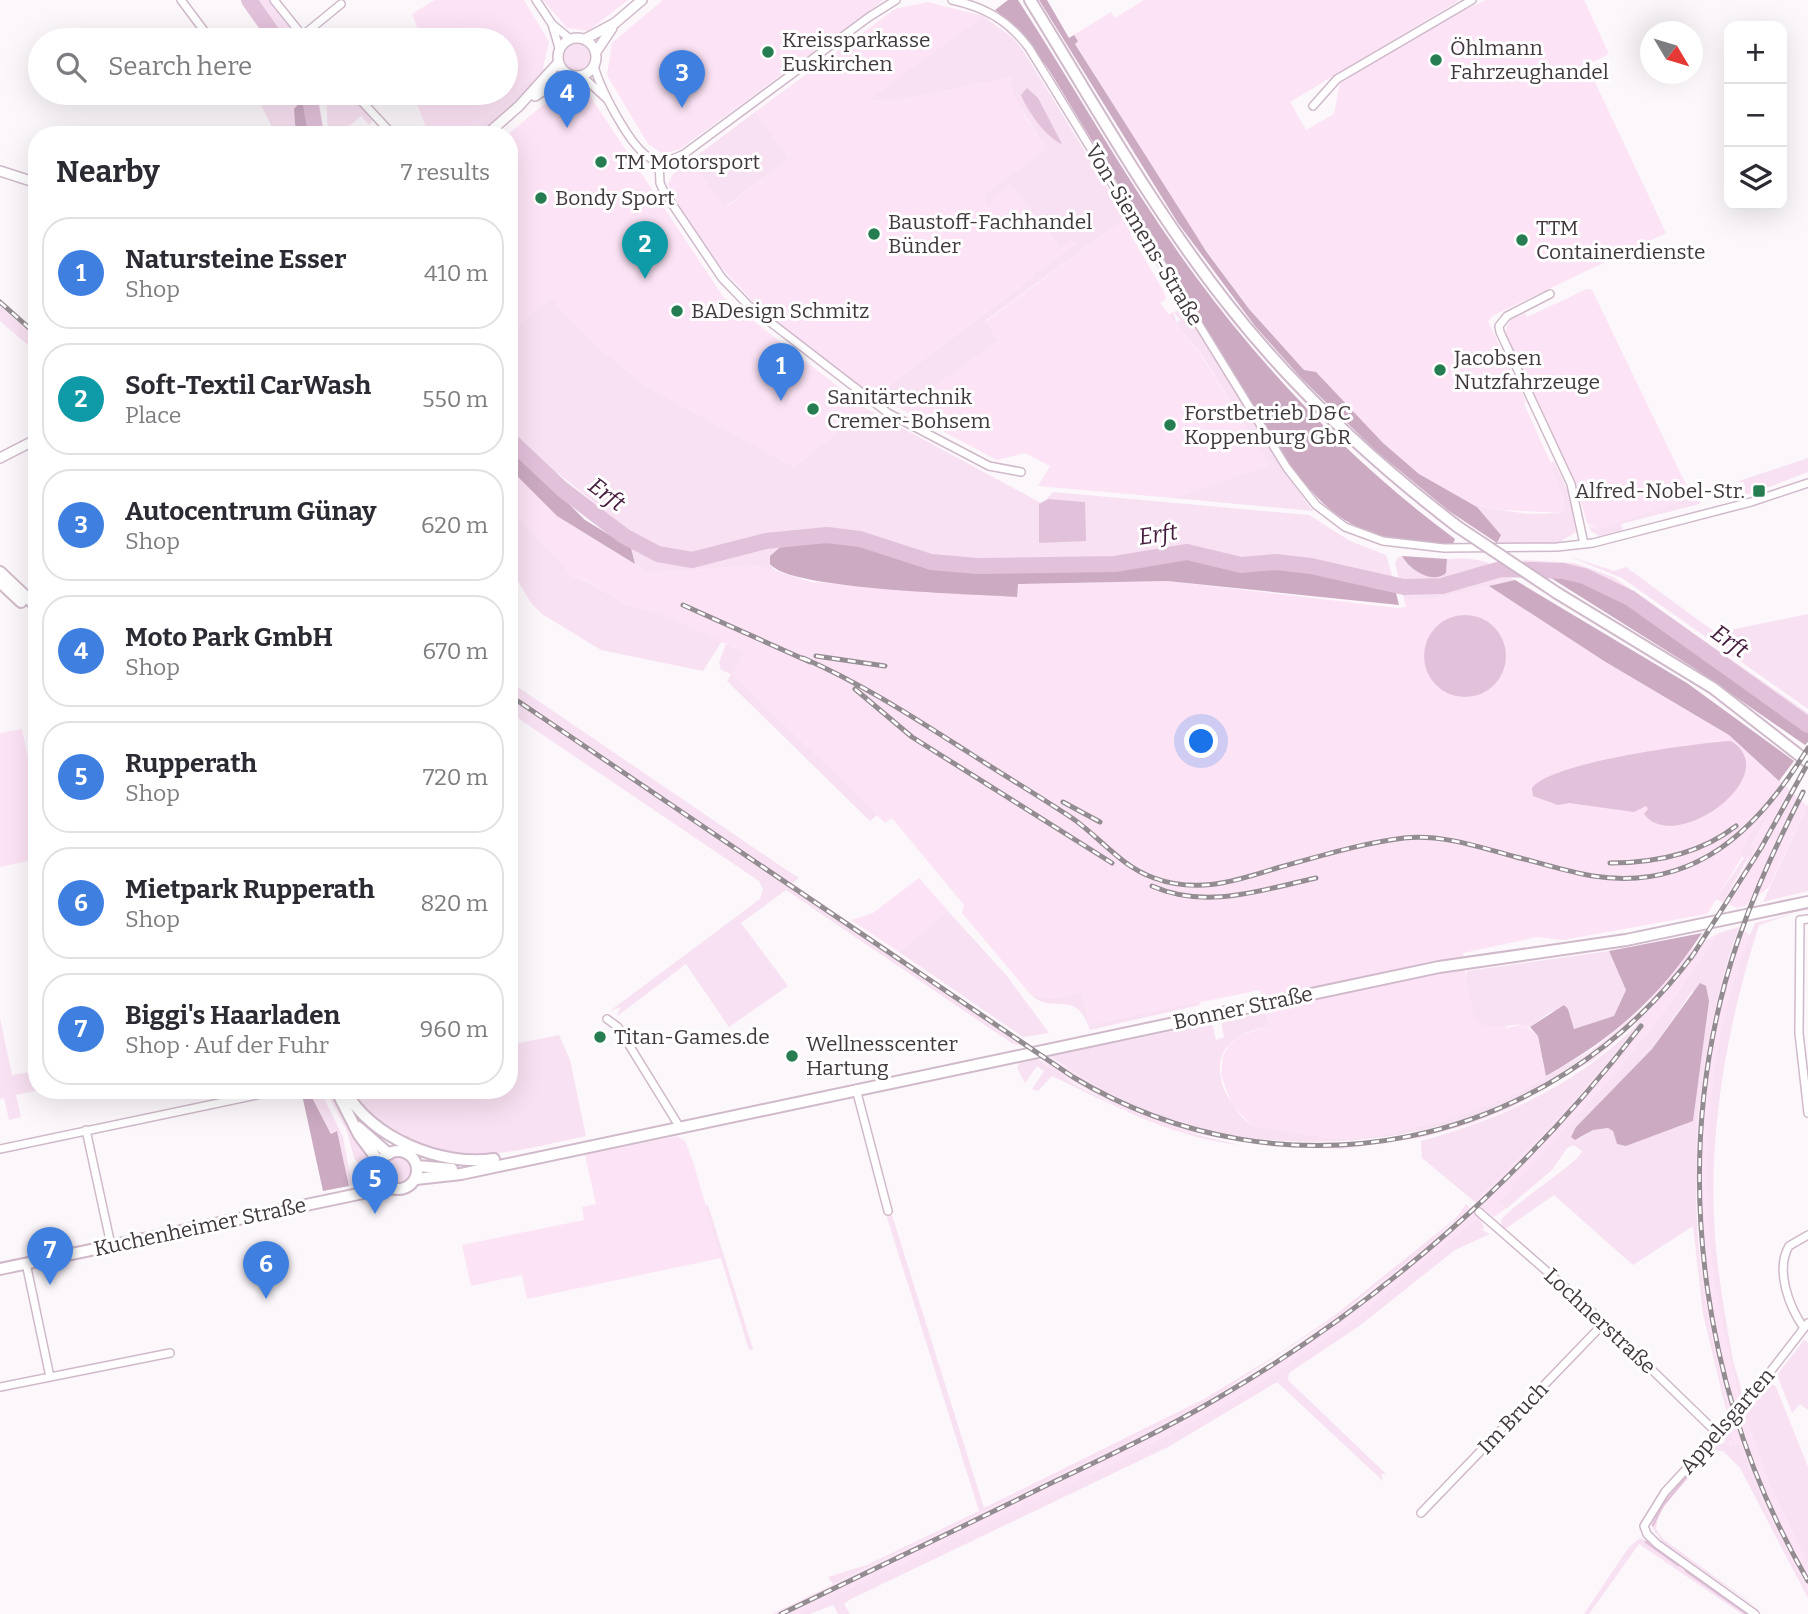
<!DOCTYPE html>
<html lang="en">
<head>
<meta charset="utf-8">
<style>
	body { margin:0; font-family:Bitter,serif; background:#f2f2f3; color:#2b2b33 }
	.controls { position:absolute; right:21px; top:21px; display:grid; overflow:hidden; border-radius:14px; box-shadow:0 7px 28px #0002 }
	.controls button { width:63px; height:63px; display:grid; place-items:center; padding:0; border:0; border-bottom:2px solid #e1e1e2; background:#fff; color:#2b2b33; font:35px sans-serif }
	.compass { position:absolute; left:1640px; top:21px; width:63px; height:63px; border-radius:50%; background:#fff; box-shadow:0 7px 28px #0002; rotate:128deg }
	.you { position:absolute; left:1202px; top:742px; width:24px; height:24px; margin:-18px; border:5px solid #fff; border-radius:50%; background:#1a73e8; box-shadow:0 0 0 10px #1a73e833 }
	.badge { display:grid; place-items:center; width:46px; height:46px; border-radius:50%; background:#d93025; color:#fff; font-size:23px; font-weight:700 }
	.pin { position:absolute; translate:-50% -58px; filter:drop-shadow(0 2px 4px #0008) }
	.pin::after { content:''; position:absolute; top:37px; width:24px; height:21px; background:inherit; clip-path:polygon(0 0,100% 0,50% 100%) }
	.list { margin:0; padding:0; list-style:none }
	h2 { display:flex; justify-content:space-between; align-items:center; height:91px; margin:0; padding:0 28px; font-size:30px }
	h2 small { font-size:23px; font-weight:400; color:#7c7c81 }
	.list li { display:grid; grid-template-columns:46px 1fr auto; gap:21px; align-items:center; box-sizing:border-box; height:112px; margin:0 14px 14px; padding:0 14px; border:2px solid #e1e1e2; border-radius:28px }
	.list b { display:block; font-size:26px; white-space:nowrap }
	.list p { margin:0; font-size:23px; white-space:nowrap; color:#7c7c81 }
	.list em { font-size:23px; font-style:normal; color:#7c7c81 }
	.icon { flex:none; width:38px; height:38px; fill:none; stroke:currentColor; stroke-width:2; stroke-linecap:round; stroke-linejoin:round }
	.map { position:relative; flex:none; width:1808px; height:1614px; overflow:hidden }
	.search { position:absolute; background:#fff; box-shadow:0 7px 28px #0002; left:28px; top:28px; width:490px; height:77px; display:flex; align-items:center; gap:18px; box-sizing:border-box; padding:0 24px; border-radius:38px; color:#7c7c81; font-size:26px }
	.panel { position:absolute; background:#fff; box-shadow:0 7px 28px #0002; left:28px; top:126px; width:490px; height:973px; border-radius:28px }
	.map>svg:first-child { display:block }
</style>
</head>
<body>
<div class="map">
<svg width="1808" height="1614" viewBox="0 0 1808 1614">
	<rect width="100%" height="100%" fill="#fcf7fb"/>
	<path fill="#fce3f5" d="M435 0H524L549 42 539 72 467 135H429L416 101 417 93H506V40H422L412 14Z
		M543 0H628L588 31 567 28Z
		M663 0H884L680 149 663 154 648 144 607 75 612 43Z
		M1144 0H1460L1290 102 1306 130 1334 114 1340 83 1441 21 1486 0H1584L1609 54 1587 65 1666 233 1492 316 1488 321 1526 402 1524 404 1549 459 1564 499V513L1484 509 1468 505 1419 474 1383 443 1336 394 1304 370 1249 309 1183 218 1075 43 1078 41 1074 35 1111 12 1115 18Z
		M928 2 983 16 871 100H899L1010 77 1024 114 1046 149 986 193 989 199 1011 184 1059 247 1071 238 1075 244 1041 271 1033 273 1035 276 874 397 756 305 720 266 670 193 668 184 673 174 691 160 726 207 789 159 755 112 895 9Z
		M561 90 588 93 724 298 867 409 794 467 645 386 594 344 551 298 509 333V135H507Z
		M1126 218 1134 231 1130 234 1163 290 1166 299 1160 303 1201 355 1271 465 1173 498 1038 486 1050 466 1025 453 997 460 899 408H906L998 340 985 322Z
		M1587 289 1592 290 1692 497 1598 529 1587 523 1576 484 1505 332 1510 320 1525 313 1527 317Z
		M509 468 557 516 649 573 758 565 811 582 1017 597V584L1167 581 1398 608 1406 607 1404 599H1433L1489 586 1604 661 1729 735 1807 806 1769 887 1745 906 1737 908 1723 902 1747 863 1751 847 1771 810 1707 914 1563 940 1537 937 1463 953 1466 978 1507 1028 1524 1024 1538 1036 1546 1076 1516 1094 1447 1120 1370 1137 1336 1139 1252 1126 1232 1105 1221 1075 1223 1056 1229 1045 1240 1036 1270 1025 1260 990 1089 1025 1082 993 1051 999 1031 995 962 913 964 905 892 818 885 823 731 674 744 652 660 614 626 604 583 579 573 577 509 507Z
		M509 691 753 856 1028 1044 1020 1045 1003 1034 573 742 509 698Z
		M22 729 37 800V859L0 867V733Z
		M919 878 948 911 899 952 851 920 873 913Z
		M1739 927 1750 935 1727 1008 1708 1183 1716 1290 1740 1404 1730 1415 1715 1358 1703 1292 1695 1168 1701 1085 1708 1039 1715 1004Z
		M1719 933 1667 1008 1618 1070 1537 1163 1502 1198 1499 1202 1505 1209 1494 1217 1475 1202 1561 1116 1641 1019 1595 1059 1513 1107 1471 1124 1420 1138 1343 1149 1274 1147 1173 1130 1120 1108 1055 1072 1040 1058 1048 1057 1127 1103 1205 1130 1284 1143 1355 1142 1403 1136 1451 1124 1502 1106 1569 1069 1643 1008 1692 948Z
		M677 1136 685 1141 693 1162 721 1258 527 1299 522 1275 471 1286 462 1245 584 1220 582 1207 596 1204 585 1155Z
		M1466 1204 1479 1217 1423 1266 1360 1315 1236 1398 1126 1457 840 1596 798 1614H772L1115 1448 1217 1395 1281 1356 1365 1296 1452 1224Z
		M1744 1412 1769 1484 1808 1564V1591L1766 1510 1740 1444 1731 1445 1729 1441 1733 1439 1729 1428Z"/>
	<path fill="#f8e1f2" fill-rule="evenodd" d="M254 0H271L303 40H284Z
		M983 16 1013 38 1024 52 1126 218 985 321 998 340 906 408 893 407 874 397 1035 276 1033 272 1041 271 1075 244 1071 239 1060 248 1011 184 990 199 992 205 987 207 986 193 1046 149 1014 96 1010 77 899 100H869Z
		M549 42 543 67 545 75 479 135H467L539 72Z
		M564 57a13 13 0 1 1 26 0a13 13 0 1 1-26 0Z
		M255 93H306C299 106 293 117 296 135H276Z
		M326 93H351L373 120 369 125 361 116 339 135H328Z
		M755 112 789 159 725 207 691 160Z
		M551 298 594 344 645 386 794 467 867 409 1041 503 1039 505 1085 502 1047 499 1053 492 1309 515 1350 541 1386 555 1394 582 1365 570H1349L1304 560 1278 558 1241 560 1191 549 1174 548 1113 559 947 563 879 540 830 532 767 537 690 557 651 548 623 532 602 509 559 474 546 468 509 431V333Z
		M0 306 37 338V353L0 321Z
		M1180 310 1187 314 1278 463 1313 511 1173 498 1270 465 1202 355 1169 315 1173 312 1177 323 1180 320 1174 312Z
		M1808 458V472L1751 494H1745L1744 482H1736Z
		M1554 461 1571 498 1576 532 1558 543H1497L1501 535 1477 507 1529 514 1564 513V499L1550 463Z
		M1701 494 1704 497 1699 504 1621 524 1623 530 1599 536 1591 531 1589 526 1598 529Z
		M509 507 573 577 582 579 626 604 660 614 722 641 703 671 601 650 542 614 531 603 509 566Z
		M786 542 770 556V564L775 571 757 565 649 573 635 564 631 548 661 559 692 564 718 554 751 551Z
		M1402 556 1406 563 1447 567V559C1462 558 1481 558 1494 566L1438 584 1400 583 1395 564 1397 558Z
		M1568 556 1614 571 1626 567 1716 633 1808 614V709L1622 578Z
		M1522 560 1575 563 1613 577 1808 713V721L1612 583 1574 569H1536Z
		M1500 572 1515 580 1433 599H1404L1401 589 1447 588Z
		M726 644 744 652 732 674 877 815 870 821 727 681 731 674 721 670 719 663Z
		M509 681 785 869 799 878 792 883 509 691Z
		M509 698 1020 1045 1013 1044 786 890 741 923 788 986 729 1027 686 964 616 1017 621 1007 610 1011 760 899 763 889 759 881 509 712Z
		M1808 804V891L1763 902Z
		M1771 810 1751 846 1753 849 1723 902 1716 899 1744 858 1741 855 1753 830Z
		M948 911 1007 976 1049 1033 1023 1037 899 952Z
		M1792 914 1759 925C1726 1028 1706 1140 1716 1249 1720 1286 1726 1323 1733 1360 1737 1378 1744 1387 1740 1404 1733 1366 1722 1328 1716 1290 1698 1170 1707 1035 1755 923Z
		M1739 927C1682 1085 1684 1254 1730 1415L1718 1424 1727 1414 1703 1314 1693 1226 1633 1265 1554 1195 1505 1229 1502 1227 1501 1220C1515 1202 1579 1163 1582 1151L1574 1145 1567 1148 1552 1170 1506 1209 1499 1202 1618 1070 1667 1008 1719 933ZM1693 990 1697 1083 1693 1121 1626 1146 1617 1144 1613 1131 1609 1128 1593 1130 1579 1139 1576 1127 1652 1049Z
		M1609 951 1626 990 1614 1016 1574 1029 1568 1009 1550 1012 1530 1027C1511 1018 1492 1038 1474 1017L1466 978 1467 971Z
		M1082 993 1089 1025 1199 1002 1200 1005 1090 1030C1076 987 1054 1016 1031 995L1051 999Z
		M1266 1013 1270 1025C1258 1029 1244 1032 1234 1040 1203 1064 1229 1108 1252 1126L1336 1139 1370 1137 1447 1120 1516 1094 1590 1051C1484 1143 1298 1163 1170 1120 1125 1105 1088 1081 1049 1056L1212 1023 1216 1040 1224 1037 1221 1021Z
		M0 1018 12 1075 37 1071V1090H40L16 1095 21 1117 9 1120 4 1098 0 1099Z
		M1642 1020 1561 1116 1475 1202 1422 1158 1421 1141C1505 1118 1580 1083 1642 1020Z
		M559 1035 570 1060 586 1136C514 1151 466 1169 398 1132 378 1121 363 1110 350 1090H355L362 1098 375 1090H509V1045Z
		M1038 1059 1074 1084 1127 1112 1128 1111 1168 1127 1172 1129 1240 1145C1171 1137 1113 1105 1052 1076L1038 1091 1032 1089 1044 1071 1037 1066 1025 1083 1017 1067 1020 1063Z
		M308 1090H320L343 1137 352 1185 349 1186 337 1132 332 1135Z
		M325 1090H331L349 1124 376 1163 370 1179 354 1158 347 1131Z
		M383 1170a15 15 0 1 1 30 0a15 15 0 1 1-30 0Z
		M708 1205 753 1349 749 1350 705 1206Z
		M890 1209 984 1508 1204 1399 1275 1356 1334 1316 1462 1213 1422 1250 1340 1314 1217 1395 1115 1448 833 1584 828 1577 867 1565 979 1511 885 1211Z
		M1479 1217 1484 1227 1482 1230 1490 1234 1455 1250 1358 1327 1289 1373 1288 1380 1386 1474H1381L1383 1481 1277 1382 1168 1447 851 1599 844 1604 850 1614H838L833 1605 810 1614H798L1126 1457 1236 1398 1360 1315Z
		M1804 1340 1808 1343V1410L1800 1404 1792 1413 1777 1375Z
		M1769 1382 1776 1387 1808 1467V1564L1769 1484 1744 1412Z
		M1729 1428 1733 1440 1729 1441 1730 1445 1740 1443 1766 1510 1808 1591V1598L1740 1468 1723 1451 1713 1450 1707 1455 1658 1514 1656 1529 1663 1539 1766 1614 1662 1542 1651 1525C1654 1501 1697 1463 1713 1444L1717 1440 1721 1444 1725 1442 1723 1434Z
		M1640 1538 1651 1543 1749 1614H1742L1639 1544 1589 1614H1584L1629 1547Z"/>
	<path fill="#cbaac2" d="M1008 0H1018C1078 92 1131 189 1196 277 1268 375 1360 469 1455 539L1453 544C1360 543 1326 520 1276 444L1049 70 1019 29 995 10Z
		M1039 0H1047L1069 38 1074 35 1078 41 1075 44 1206 251 1249 309 1304 370 1316 372 1383 443 1419 474 1477 507 1501 535 1497 543 1449 511 1377 452 1302 379 1255 326 1178 223Z
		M307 95 313 135H296L294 109Z
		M509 445 585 520 631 548 635 564 557 516 509 468Z
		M826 538 854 540 883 549 930 569 1116 567 1192 557 1222 567 1241 569 1295 567 1395 589 1399 605 1167 581 1018 584 1017 597C976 594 789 590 770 564V556L786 542Z
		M1402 556 1447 559 1446 573C1432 585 1409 569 1402 556Z
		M1543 573 1569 574 1619 593 1808 729V742L1805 745 1694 668Z
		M1515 580 1687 683 1794 761 1779 781 1729 735 1604 661 1489 586Z
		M1702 933C1659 997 1618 1035 1546 1076L1538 1036 1530 1027 1564 1005 1568 1009 1574 1029 1614 1016 1626 990 1609 951Z
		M1700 983 1706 986 1709 1001 1693 1121 1626 1146 1617 1144 1613 1131 1608 1128 1593 1130 1575 1140 1571 1137 1576 1127 1652 1049Z
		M301 1090H308L331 1134 337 1131 349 1186 323 1191Z"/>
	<path fill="#e2c1da" d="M1027 88 1038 98 1062 144C1046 138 1027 110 1021 95Z
		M1048 499 1085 502 1086 541 1039 543V504Z
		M1424 656a41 41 0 1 1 82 0a41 41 0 1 1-82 0Z
		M1731 741C1786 775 1675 856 1644 814L1648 809 1646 806 1634 812 1569 803 1558 805 1533 796 1532 788C1551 762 1696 743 1731 741Z"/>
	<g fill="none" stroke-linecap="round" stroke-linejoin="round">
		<path stroke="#e2c1da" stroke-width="2.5" d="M1653 1525 1663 1505 1710 1449
			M1646 1542 1678 1565
			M1686 1571 1747 1614"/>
		<path stroke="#e2c1da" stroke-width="16" d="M249 0 277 40
			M309 93 316 135
			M509 439 562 489 624 536 658 554 692 560 766 541 827 535 860 539 931 562 977 566 1115 564 1187 552 1241 565 1276 562 1311 566 1404 587 1442 586 1501 569 1563 571 1584 576 1630 598 1808 725"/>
		<defs>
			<path id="minor" d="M181 0 211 40
				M274 0 306 40
				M536 0 552 24 559 48
				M952 0C985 7 1009 21 1029 48L1287 468 1316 505 1345 527 1383 541 1444 548 1557 547 1593 543 1751 502 1808 483
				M552 24 570 39
				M302 36 341 4
				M594 66C600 88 631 150 652 159 663 164 674 159 684 154L869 17 896 0
				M582 76 607 99
				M354 93 393 135
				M1313 106 1337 79 1472 0
				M659 161 660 183 664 192 722 278 748 305 888 413 989 466 1021 472
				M1550 294 1507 316 1499 326 1500 332 1571 484 1584 544
				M1808 919 1800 920 1799 1033 1808 1113
				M607 1019 618 1027 679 1126
				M856 1089 888 1211
				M86 1130 111 1245
				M0 1149 280 1090
				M1479 1212 1582 1302 1718 1434
				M26 1263 50 1377
				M1804 1328C1789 1307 1775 1270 1789 1246L1808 1235
				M0 1387 170 1353
				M1421 1513 1604 1323
				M1755 1614 1657 1544 1647 1534 1644 1526 1665 1492 1739 1412 1808 1323"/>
			<path id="tertiary" d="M558 57a19 19 0 1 1 38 0a19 19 0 1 1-38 0Z
				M585 39 615 23 642 0
				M596 52 612 28
				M535 96 568 74
				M486 135 519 106 558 63
				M0 171 37 183
				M0 458 37 439"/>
			<path id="primary" d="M1030 0C1093 102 1152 208 1226 302 1293 388 1372 461 1458 527
				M0 572 37 607
				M0 582 21 602
				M1557 593 1713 688 1808 762
				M336 1090 359 1135 380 1163
				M345 1090C370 1138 442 1167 494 1159
				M358 1127 389 1154
				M379 1170a19 19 0 1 1 38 0a19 19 0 1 1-38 0Z
				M417 1166 452 1169
				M416 1179 461 1174 1439 967 1626 940 1808 902
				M0 1269 368 1192 385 1185"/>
		</defs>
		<use href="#minor" stroke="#d0b9ca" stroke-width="10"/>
		<use href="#tertiary" stroke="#d0b9ca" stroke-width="12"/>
		<use href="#primary" stroke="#d0b9ca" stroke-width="14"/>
		<use href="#minor" stroke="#fff" stroke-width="7"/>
		<use href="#tertiary" stroke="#fff" stroke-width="9"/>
		<use href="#primary" stroke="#fff" stroke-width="10"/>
		<defs>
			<path id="rail" d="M0 302 37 335
				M683 605 810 662
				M816 656 885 666
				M803 658C863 684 916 719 971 754 1005 776 1039 796 1072 818 1101 838 1120 866 1154 878 1198 894 1235 881 1277 868 1317 857 1362 843 1404 838 1442 834 1479 847 1516 857 1541 863 1568 872 1593 876 1696 892 1759 828 1808 748
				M855 689 912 737 1112 863
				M509 695 1073 1077C1284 1204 1550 1150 1695 952
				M1803 792C1772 853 1743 916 1725 983 1671 1183 1705 1403 1808 1581
				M1063 802 1100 822
				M1610 863C1655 863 1700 854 1736 826
				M1152 886C1206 910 1261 890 1316 878
				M1691 958 1761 848 1808 763
				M781 1614C868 1572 956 1530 1043 1487 1102 1459 1162 1431 1218 1398 1382 1303 1526 1175 1641 1026"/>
		</defs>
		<use href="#rail" stroke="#938c91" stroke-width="5"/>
		<use href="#rail" stroke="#fff" stroke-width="2.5" stroke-dasharray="8" stroke-linecap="butt"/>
		<defs>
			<path id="primary-bridge" d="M1458 527 1557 593"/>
		</defs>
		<use href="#primary-bridge" stroke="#d0b9ca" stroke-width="14" stroke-linecap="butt"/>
		<use href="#primary-bridge" stroke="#fff" stroke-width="10"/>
	</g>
	<g fill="#267d51" stroke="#fff" stroke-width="2.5">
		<circle cx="768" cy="52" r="7"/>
		<circle cx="1436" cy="60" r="7"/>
		<circle cx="601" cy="162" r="7"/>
		<circle cx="541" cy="198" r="7"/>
		<circle cx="874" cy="234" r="7"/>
		<circle cx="1522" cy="240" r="7"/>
		<circle cx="677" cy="311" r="7"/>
		<circle cx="1440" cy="370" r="7"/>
		<circle cx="813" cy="409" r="7"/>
		<circle cx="1170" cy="425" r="7"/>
		<rect x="1752" y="484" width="14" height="14" rx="3.5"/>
		<circle cx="600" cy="1037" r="7"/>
		<circle cx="792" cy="1056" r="7"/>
	</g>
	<g text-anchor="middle" stroke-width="6" stroke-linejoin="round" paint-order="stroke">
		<g font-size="21" fill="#42393f" stroke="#fff" text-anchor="start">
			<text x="782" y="47">Kreissparkasse<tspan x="782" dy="24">Euskirchen</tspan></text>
			<text x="1450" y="55">Öhlmann<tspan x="1450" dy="24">Fahrzeughandel</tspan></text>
			<text x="615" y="169">TM Motorsport</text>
			<text x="555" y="205">Bondy Sport</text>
			<text x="888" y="229">Baustoff-Fachhandel<tspan x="888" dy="24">Bünder</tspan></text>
			<text x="1536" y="235">TTM<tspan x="1536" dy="24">Containerdienste</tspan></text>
			<text x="691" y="318">BADesign Schmitz</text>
			<text x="1454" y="365">Jacobsen<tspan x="1454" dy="24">Nutzfahrzeuge</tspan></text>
			<text x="827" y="404">Sanitärtechnik<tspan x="827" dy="24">Cremer-Bohsem</tspan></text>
			<text x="1184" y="420">Forstbetrieb D&amp;C<tspan x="1184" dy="24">Koppenburg GbR</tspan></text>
			<text x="1745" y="498" text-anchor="end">Alfred-Nobel-Str.</text>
			<text x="614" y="1044">Titan-Games.de</text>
			<text x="806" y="1051">Wellnesscenter<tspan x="806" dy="24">Hartung</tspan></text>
		</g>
		<g font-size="21" fill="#42393f" stroke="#fff">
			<text transform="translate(1144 235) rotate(59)" y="7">Von-Siemens-Straße</text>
			<text transform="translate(1243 1008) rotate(-12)" y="7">Bonner Straße</text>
			<text transform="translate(200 1227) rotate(-12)" y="7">Kuchenheimer Straße</text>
			<text transform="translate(1600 1321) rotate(43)" y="7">Lochnerstraße</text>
			<text transform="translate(1513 1418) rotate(-46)" y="7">Im Bruch</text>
			<text transform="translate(1727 1421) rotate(-49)" y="7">Appelsgarten</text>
		</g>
		<g font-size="23" font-style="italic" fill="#451b3d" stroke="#fff">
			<text transform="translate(607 494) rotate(37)" y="8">Erft</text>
			<text transform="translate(1158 534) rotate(-8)" y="8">Erft</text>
			<text transform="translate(1730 641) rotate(36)" y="8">Erft</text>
		</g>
	</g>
</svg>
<div class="controls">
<button>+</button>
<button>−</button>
<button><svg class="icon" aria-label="layers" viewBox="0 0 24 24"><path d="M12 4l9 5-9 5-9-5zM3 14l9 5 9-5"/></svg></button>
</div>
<svg class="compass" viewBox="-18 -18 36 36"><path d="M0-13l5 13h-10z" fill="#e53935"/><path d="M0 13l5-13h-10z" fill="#7c7c81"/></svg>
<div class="you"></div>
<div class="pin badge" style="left:781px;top:401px;background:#3f7fe0">1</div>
<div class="pin badge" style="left:645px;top:279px;background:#0f9aa8">2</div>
<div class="pin badge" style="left:682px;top:108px;background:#3f7fe0">3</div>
<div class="pin badge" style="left:567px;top:128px;background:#3f7fe0">4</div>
<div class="pin badge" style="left:375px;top:1214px;background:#3f7fe0">5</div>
<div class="pin badge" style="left:266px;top:1299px;background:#3f7fe0">6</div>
<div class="pin badge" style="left:50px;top:1285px;background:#3f7fe0">7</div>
<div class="search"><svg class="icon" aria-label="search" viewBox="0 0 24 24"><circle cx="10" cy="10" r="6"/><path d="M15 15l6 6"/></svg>Search here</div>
<section class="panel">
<h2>Nearby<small>7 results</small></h2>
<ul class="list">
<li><span class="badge" style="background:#3f7fe0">1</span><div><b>Natursteine Esser</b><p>Shop</p></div><em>410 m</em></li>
<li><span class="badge" style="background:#0f9aa8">2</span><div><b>Soft-Textil CarWash</b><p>Place</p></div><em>550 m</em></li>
<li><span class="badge" style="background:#3f7fe0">3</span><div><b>Autocentrum Günay</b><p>Shop</p></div><em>620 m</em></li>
<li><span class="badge" style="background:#3f7fe0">4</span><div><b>Moto Park GmbH</b><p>Shop</p></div><em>670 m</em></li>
<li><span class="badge" style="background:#3f7fe0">5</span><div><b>Rupperath</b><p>Shop</p></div><em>720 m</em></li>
<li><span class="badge" style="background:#3f7fe0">6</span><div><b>Mietpark Rupperath</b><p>Shop</p></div><em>820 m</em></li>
<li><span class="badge" style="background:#3f7fe0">7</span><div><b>Biggi's Haarladen</b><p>Shop · Auf der Fuhr</p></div><em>960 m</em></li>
</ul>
</section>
</div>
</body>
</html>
